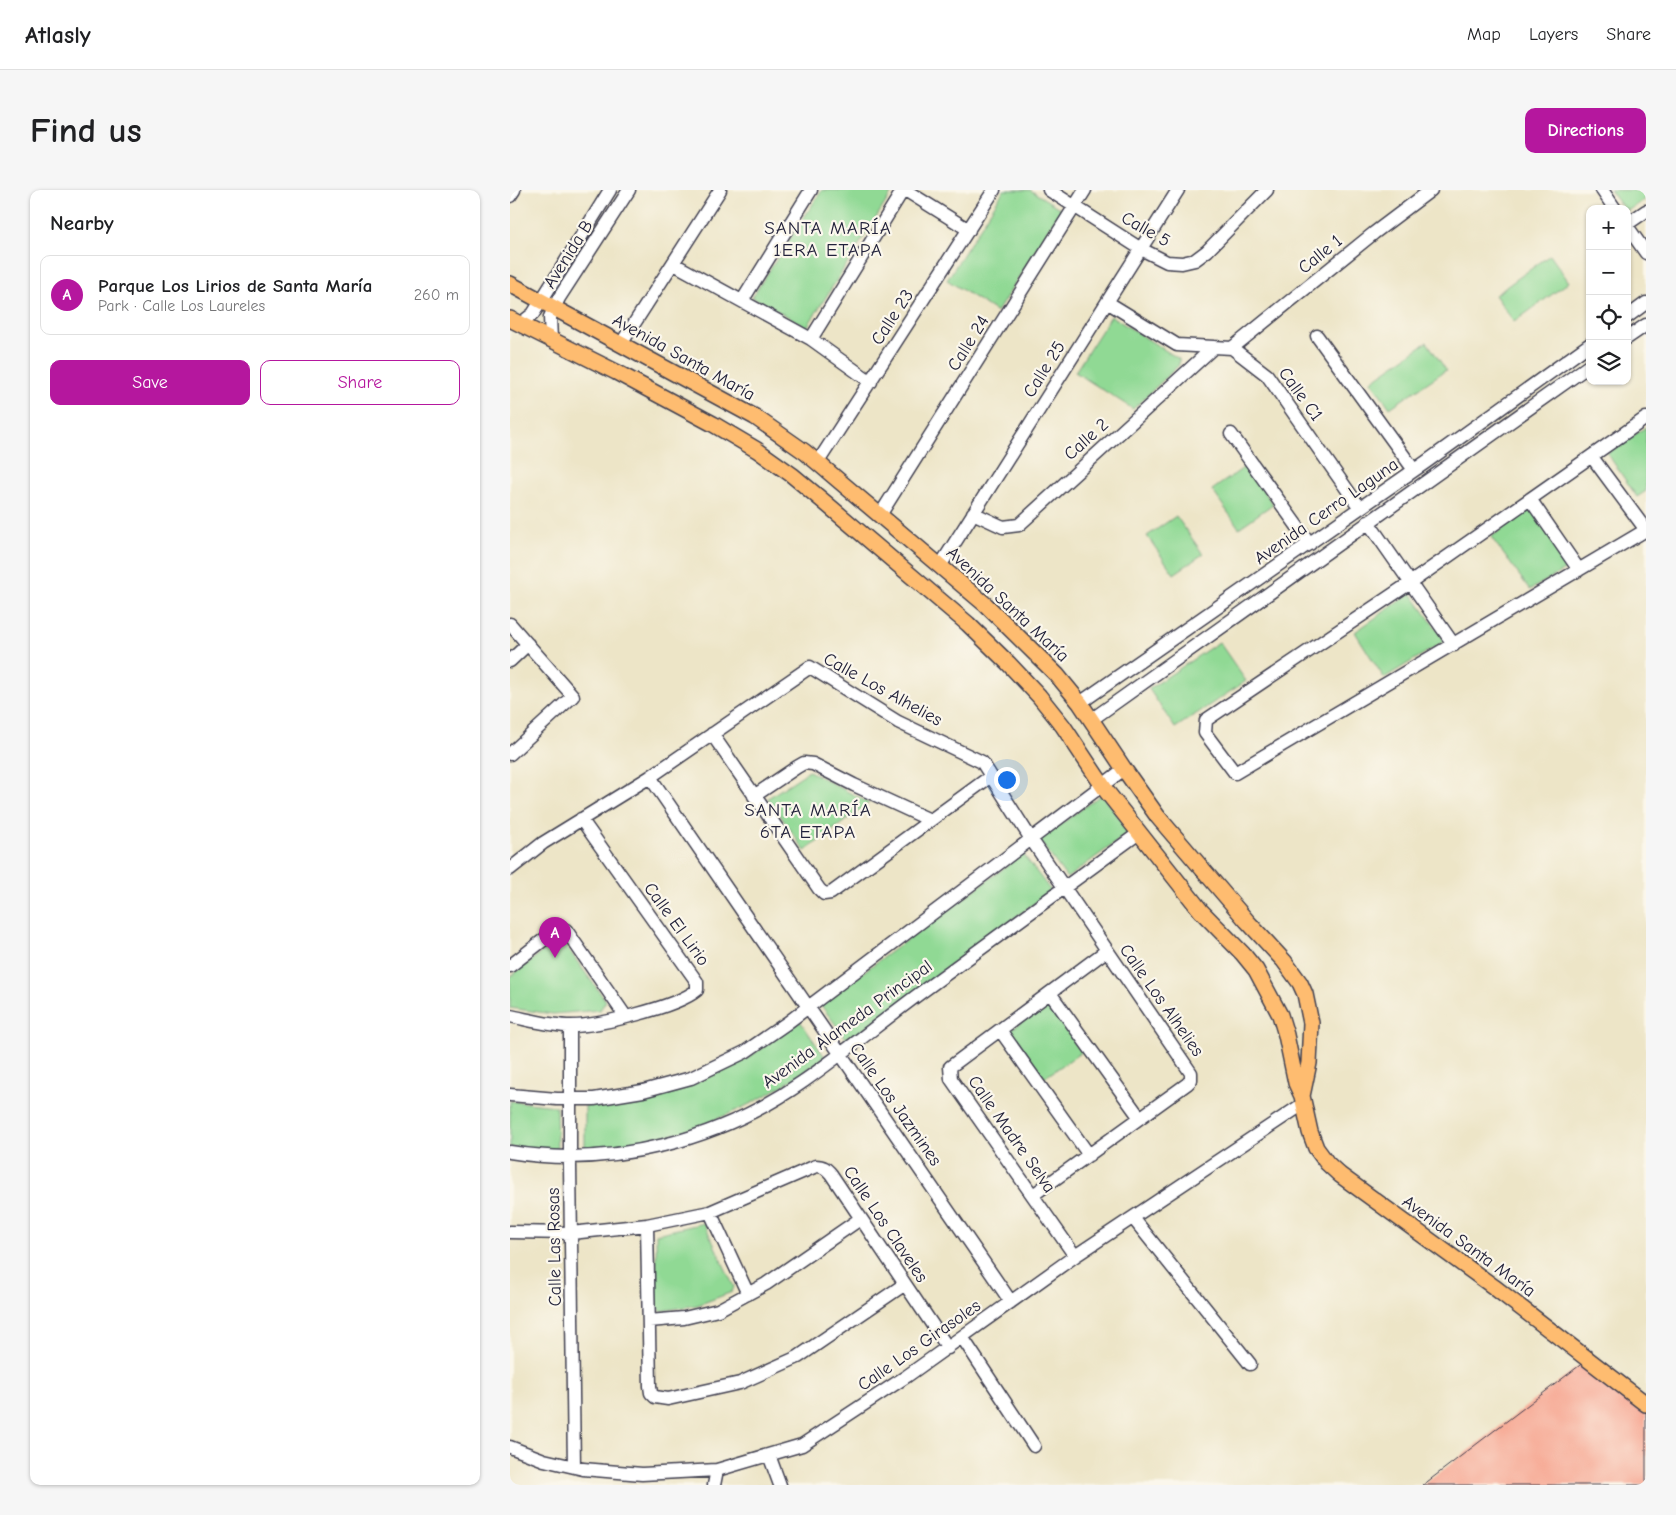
<!DOCTYPE html>
<html lang="en">
<head>
<meta charset="utf-8">
<style>
	body { margin:0; font-family:"Comic Neue",sans-serif; background:#f6f6f6; color:#202124 }
	.controls { position:absolute; right:15px; top:15px; display:grid; overflow:hidden; border-radius:10px; box-shadow:0 1px 4px #0004 }
	.controls button { width:45px; height:45px; display:grid; place-items:center; padding:0; border:0; border-bottom:1px solid #e0e0e0; background:#fff; color:#202124; font:25px sans-serif }
	.you { position:absolute; left:496px; top:589px; width:18px; height:18px; margin:-12px; border:4px solid #fff; border-radius:50%; background:#1a73e8; box-shadow:0 0 0 8px #1a73e833 }
	.badge { display:grid; place-items:center; width:32px; height:32px; border-radius:50%; background:#b5179e; color:#fff; font-size:16px; font-weight:700 }
	.pin { position:absolute; translate:-50% -41px; filter:drop-shadow(0 1px 2px #0008) }
	.pin::after { content:''; position:absolute; top:26px; width:18px; height:15px; background:inherit; clip-path:polygon(0 0,100% 0,50% 100%) }
	.list { margin:0; padding:0; list-style:none }
	h2 { display:flex; justify-content:space-between; align-items:center; height:65px; margin:0; padding:0 20px; font-size:21px }
	h2 small { font-size:16px; font-weight:400; color:#757577 }
	.list li { display:grid; grid-template-columns:32px 1fr auto; gap:15px; align-items:center; box-sizing:border-box; height:80px; margin:0 10px 10px; padding:0 10px; border:1px solid #e0e0e0; border-radius:10px }
	.list b { display:block; font-size:19px; white-space:nowrap }
	.list p { margin:0; font-size:16px; white-space:nowrap; color:#757577 }
	.list em { font-size:16px; font-style:normal; color:#757577 }
	.actions { display:flex; gap:10px; padding:15px 20px }
	.actions a { flex:1; padding:11px 0; border:1px solid #b5179e; border-radius:10px; text-align:center; font-size:18px; color:#b5179e }
	.actions .main { background:#b5179e; color:#fff }
	.icon { flex:none; width:28px; height:28px; fill:none; stroke:currentColor; stroke-width:2; stroke-linecap:round; stroke-linejoin:round }
	.map { position:relative; flex:none; width:1136px; height:1295px; overflow:hidden; border-radius:10px }
	header { display:flex; align-items:center; gap:30px; box-sizing:border-box; height:70px; padding:0 25px; background:#fff; border-bottom:1px solid #e0e0e0 }
	header strong { font-size:24px }
	nav { display:flex; gap:28px; margin-inline-start:auto; font-size:18px }
	.intro { display:flex; align-items:center; justify-content:space-between; box-sizing:border-box; height:120px; padding:0 30px }
	h1 { margin:0; font-size:35px }
	.button { padding:12px 22px; border-radius:10px; background:#b5179e; color:#fff; font-size:18px; font-weight:700 }
	main { display:flex; gap:30px; padding:0 30px }
	aside { flex:1; background:#fff; border-radius:10px; box-shadow:0 1px 4px #0004 }
	.map>svg:first-child { display:block }
</style>
</head>
<body>
<header>
<strong>Atlasly</strong>
<nav><a>Map</a><a>Layers</a><a>Share</a></nav>
</header>
<div class="intro"><h1>Find us</h1><a class="button">Directions</a></div>
<main>
<aside>
<h2>Nearby<small></small></h2>
<ul class="list">
<li><span class="badge">A</span><div><b>Parque Los Lirios de Santa María</b><p>Park · Calle Los Laureles</p></div><em>260 m</em></li>
</ul>
<div class="actions"><a class="main">Save</a><a>Share</a></div>
</aside>
<div class="map">
<svg width="1136" height="1295" viewBox="0 0 1136 1295">
	<rect width="100%" height="100%" fill="#fbf7ec"/>
	<filter id="ink" filterUnits="userSpaceOnUse"><feTurbulence type="fractalNoise" baseFrequency=".02" numOctaves="2"/><feDisplacementMap in="SourceGraphic" scale="10" xChannelSelector="R" yChannelSelector="G"/><feConvolveMatrix kernelMatrix="1 2 1 2 8 2 1 2 1" color-interpolation-filters="sRGB"/></filter>
	<filter id="wash" filterUnits="userSpaceOnUse"><feTurbulence type="fractalNoise" baseFrequency=".0096" numOctaves="4" result="noise"/><feDisplacementMap in="SourceGraphic" scale="20" xChannelSelector="R" yChannelSelector="G"/><feGaussianBlur stdDeviation="1.12" result="paint"/><feColorMatrix in="noise" values="0 0 0 0 0 0 0 0 0 0 0 0 0 0 0 0 0 1.4 0 .05"/><feComposite in="paint" operator="in"/></filter>
	<g filter="url(#wash)">
		<rect width="100%" height="100%" fill="#ede5c7"/>
		<path fill="#90d994" stroke="#597e68" d="M312 0H375L381 4 297 137 242 107Z
			M494 0H520L551 19 487 122 437 90Z
			M1100 0H1136V9L1117 21V19H1114Z
			M1040 65 1059 92 1004 132 985 105Z
			M601 126 669 169V175L623 219 565 182Z
			M917 152 936 180 880 218 861 191Z
			M1136 237V301L1127 307 1097 263Z
			M736 276 763 314 729 338 702 300Z
			M1021 318 1061 376 1020 400 981 347Z
			M666 326 693 364 664 384 637 346Z
			M901 403 935 451 874 488 845 442Z
			M709 452 736 491 665 538 639 499Z
			M299 581 359 613 295 661 258 608Z
			M592 604 620 642 557 688 529 650Z
			M513 664 541 701 338 851 310 814Z
			M50 748 96 811 90 820 43 824 0 818V787Z
			M539 813 573 861 534 888 500 840Z
			M290 831 315 867C244 920 164 954 75 959V915L133 908 183 894 238 868Z
			M0 911 46 916 47 961 15 960 0 957Z
			M194 1033 224 1097 222 1102 188 1115 151 1121 147 1116 146 1044Z"/>
		<g id="blocks">
			<path fill="#f6a28c" d="M1078 1169 1136 1214V1295H913Z"/>
		</g>
	</g>
	<g filter="url(#ink)">
		<use href="#blocks" fill-opacity="0" stroke="#403f50" stroke-width="1"/>
		<g fill="none" stroke-linecap="round" stroke-linejoin="round">
			<defs>
				<path id="minor" d="M395 0 459 40
					M539 0 631 59 657 72 672 73 685 70 697 61 757 0
					M1092 0 1105 19
					M0 6 4 0
					M1117 34 1136 21
					M1117 36 1136 63
					M164 74 301 149 361 192
					M232 111 301 0
					M597 112 667 155 722 158 757 185 850 318
					M1117 127 1136 113
					M8 133 14 131 23 124 100 0
					M807 146 904 280
					M1117 148 1136 135
					M301 149 393 0
					M41 150 40 127 49 108 119 0
					M111 154 210 0
					M722 158 864 43 921 0
					M1136 228 900 393 696 530 695 543 725 583 1136 340
					M721 244 800 354
					M1082 267 1136 340
					M308 272 484 0
					M1020 309 1069 380
					M463 323 493 337 509 335 704 157
					M370 325 575 0
					M858 332 944 455
					M430 376 668 0
					M0 434 63 506 0 564
					M0 471 18 454
					M570 513 916 272 1080 154
					M581 530 1080 175
					M202 544 309 699 314 704 321 703 481 586
					M140 587 501 1112
					M244 606 287 577 294 573 303 574 344 595 420 630
					M0 679 33 653 140 587 300 477 388 532 472 572 521 649 681 883V890L677 894 523 1005
					M0 776 45 741 51 739 56 740 116 827
					M540 803 630 928
					M0 826C20 830 41 836 61 836 88 836 167 817 187 800V792L71 629
					M60 836V976L64 1277
					M490 840 579 965
					M0 905 47 909H84L133 901 181 888 235 862 277 833 614 579
					M0 962C102 979 210 950 294 891 334 863 371 832 409 804 483 750 556 696 629 643
					M200 1022 238 1104
					M623 1028 740 1174
					M137 1035 140 1196 141 1203 145 1207 158 1209 230 1193 288 1167 395 1094
					M0 1042 61 1043 137 1035 200 1022 306 976C313 976 316 978 321 984L438 1158
					M565 1066 441 889 440 877 596 761
					M139 1131 174 1128 208 1120 256 1094 350 1029
					M452 1147 524 1256
					M0 1257 34 1270 73 1279 132 1284 207 1280 292 1255 397 1186 565 1066 793 914
					M259 1265 270 1295
					M204 1295 207 1280"/>
				<path id="major" d="M0 94 245 227 295 262 476 415 547 485 570 513 614 579 648 627 737 731 774 771 790 793 795 804 801 833 799 873 792 906
					M0 129 106 182 203 234 247 260 282 285 312 310 458 434 498 473 529 506 553 536 597 602 691 721 733 764 746 780 770 825 776 845 786 893 792 906 800 942 806 958 817 973 830 985 984 1097 1136 1214"/>
			</defs>
			<use href="#minor" stroke="#403f50" stroke-width="15"/>
			<use href="#major" stroke="#403f50" stroke-width="18"/>
			<use href="#minor" stroke="#fff" stroke-width="12"/>
			<use href="#major" stroke="#febc70" stroke-width="15"/>
		</g>
	</g>
	<g text-anchor="middle" stroke-width="4.5" stroke-linejoin="round" paint-order="stroke">
		<g font-size="18" fill="#22223b" stroke="#fbf7ec">
			<text transform="translate(636 39) rotate(30)" y="6">Calle 5</text>
			<text transform="translate(58 64) rotate(-58)" y="6">Avenida B</text>
			<text transform="translate(810 64) rotate(-39)" y="6">Calle 1</text>
			<text transform="translate(382 127) rotate(-57)" y="6">Calle 23</text>
			<text transform="translate(458 153) rotate(-58)" y="6">Calle 24</text>
			<text transform="translate(174 167) rotate(29)" y="6">Avenida Santa María</text>
			<text transform="translate(534 179) rotate(-58)" y="6">Calle 25</text>
			<text transform="translate(791 204) rotate(54)" y="6">Calle C1</text>
			<text transform="translate(576 249) rotate(-42)" y="6">Calle 2</text>
			<text transform="translate(816 321) rotate(-35)" y="6">Avenida Cerro Laguna</text>
			<text transform="translate(498 414) rotate(43)" y="6">Avenida Santa María</text>
			<text transform="translate(373 499) rotate(29)" y="6">Calle Los Alhelies</text>
			<text transform="translate(167 734) rotate(54)" y="6">Calle El Lirio</text>
			<text transform="translate(652 810) rotate(55)" y="6">Calle Los Alhelies</text>
			<text transform="translate(337 834) rotate(-36)" y="6">Avenida Alameda Principal</text>
			<text transform="translate(386 914) rotate(55)" y="6">Calle Los Jazmines</text>
			<text transform="translate(502 944) rotate(55)" y="6">Calle Madre Selva</text>
			<text transform="translate(376 1034) rotate(56)" y="6">Calle Los Claveles</text>
			<text transform="translate(959 1056) rotate(36)" y="6">Avenida Santa María</text>
			<text transform="translate(44 1057) rotate(-91)" y="6">Calle Las Rosas</text>
			<text transform="translate(409 1155) rotate(-35)" y="6">Calle Los Girasoles</text>
		</g>
		<g font-size="19" letter-spacing="1" fill="#22223b" stroke="#fbf7ec">
			<text x="318" y="44">SANTA MARÍA<tspan x="318" dy="22">1ERA ETAPA</tspan></text>
			<text x="298" y="626">SANTA MARÍA<tspan x="298" dy="22">6TA ETAPA</tspan></text>
		</g>
	</g>
</svg>
<div class="controls">
<button>+</button>
<button>−</button>
<button><svg class="icon" aria-label="locate" viewBox="0 0 24 24"><circle cx="12" cy="12" r="6"/><path d="M12 2v4M12 18v4M2 12h4M18 12h4"/></svg></button>
<button><svg class="icon" aria-label="layers" viewBox="0 0 24 24"><path d="M12 4l9 5-9 5-9-5zM3 14l9 5 9-5"/></svg></button>
</div>
<div class="you"></div>
<div class="pin badge" style="left:45px;top:768px">A</div>
</div>
</main>
</body>
</html>
